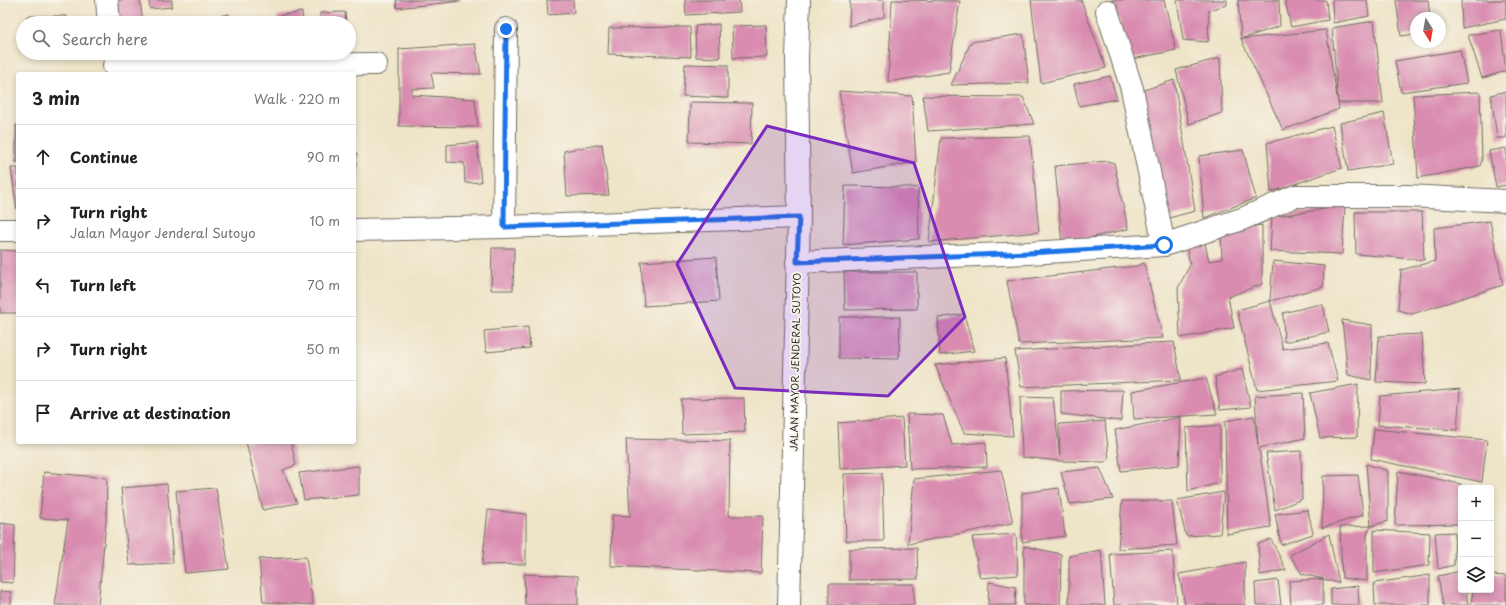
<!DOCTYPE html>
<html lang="en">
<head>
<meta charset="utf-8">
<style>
	body { margin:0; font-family:"Playpen Sans",sans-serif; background:#f6f6f6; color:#202124 }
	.controls { position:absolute; right:12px; bottom:12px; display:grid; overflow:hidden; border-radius:4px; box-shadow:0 2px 6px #0003 }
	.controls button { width:36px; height:36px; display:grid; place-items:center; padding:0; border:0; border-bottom:1px solid #e0e0e0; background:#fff; color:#202124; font:20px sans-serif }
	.compass { position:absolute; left:1410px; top:12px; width:36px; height:36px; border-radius:50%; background:#fff; box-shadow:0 2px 6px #0003; rotate:169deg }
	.stop { position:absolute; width:12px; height:12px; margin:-9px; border:3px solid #1a73e8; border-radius:50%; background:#fff }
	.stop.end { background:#1a73e8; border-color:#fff; box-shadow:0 1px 4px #0008 }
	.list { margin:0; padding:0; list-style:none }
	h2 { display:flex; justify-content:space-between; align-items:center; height:52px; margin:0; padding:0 16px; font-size:17px }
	h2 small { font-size:13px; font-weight:400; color:#757577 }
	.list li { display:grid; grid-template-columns:26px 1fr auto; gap:12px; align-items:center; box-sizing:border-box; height:64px; padding:0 16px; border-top:1px solid #e0e0e0 }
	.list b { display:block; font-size:15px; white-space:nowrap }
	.list p { margin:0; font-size:13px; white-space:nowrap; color:#757577 }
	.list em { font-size:13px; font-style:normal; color:#757577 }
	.icon { flex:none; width:22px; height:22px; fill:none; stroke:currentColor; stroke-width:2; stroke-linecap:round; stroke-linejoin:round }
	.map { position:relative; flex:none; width:1506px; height:605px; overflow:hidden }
	.search { position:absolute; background:#fff; box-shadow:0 2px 6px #0003; left:16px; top:16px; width:340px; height:44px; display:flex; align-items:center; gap:10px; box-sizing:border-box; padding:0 14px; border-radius:22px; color:#757577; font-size:15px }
	.panel { position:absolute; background:#fff; box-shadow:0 2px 6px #0003; left:16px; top:72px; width:340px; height:372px; border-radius:4px }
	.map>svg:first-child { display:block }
</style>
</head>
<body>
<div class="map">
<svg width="1506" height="605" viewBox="0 0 1506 605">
	<rect width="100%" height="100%" fill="#f7f3e8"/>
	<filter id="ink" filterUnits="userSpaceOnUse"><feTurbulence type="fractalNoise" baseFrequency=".025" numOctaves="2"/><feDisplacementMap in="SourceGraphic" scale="8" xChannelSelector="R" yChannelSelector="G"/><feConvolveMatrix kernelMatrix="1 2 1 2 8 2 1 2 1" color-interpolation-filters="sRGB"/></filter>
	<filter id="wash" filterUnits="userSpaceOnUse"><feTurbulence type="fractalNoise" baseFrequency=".012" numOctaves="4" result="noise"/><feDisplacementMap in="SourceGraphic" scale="16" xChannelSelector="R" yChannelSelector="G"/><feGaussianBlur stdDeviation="0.9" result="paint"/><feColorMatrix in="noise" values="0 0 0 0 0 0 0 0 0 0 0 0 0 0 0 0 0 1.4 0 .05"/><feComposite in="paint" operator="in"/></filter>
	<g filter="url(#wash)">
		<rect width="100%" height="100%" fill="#eee4c7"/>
		<g id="blocks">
			<path fill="#d98cb0" d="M113 0H140L143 23H117Z
				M149 0H172V7L150 9Z
				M396 0H461V1L397 8Z
				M547 0H573L574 13 548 15Z
				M685 0H739L740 12 686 15Z
				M850 0H884V17L849 26Z
				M892 0 960 1 949 72 888 82Z
				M1031 0H1081L1106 68 1041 83Z
				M1112 0H1164L1176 50 1133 59Z
				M1177 0H1227V5L1209 10 1208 42 1183 40Z
				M1238 0H1279L1280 26 1241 39Z
				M1285 0H1326L1328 20 1291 27Z
				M1332 0H1367L1369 16 1333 23Z
				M1396 0H1428L1430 18H1416V34L1401 36Z
				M1461 0H1506V19L1462 28Z
				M302 12 303 23H278L277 16Z
				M345 12 346 23H320V13Z
				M229 14 230 23H219L218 16Z
				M27 16H67L68 23H28Z
				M1374 21 1383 103H1338L1332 28Z
				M719 24 720 58 696 57 695 26Z
				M766 25 767 57 733 58 732 26Z
				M690 27 691 57 608 54 609 28Z
				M1326 30 1339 109 1283 130 1241 39Z
				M1501 30 1506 71 1482 78 1468 35Z
				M1023 34 1029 83 951 85 971 42Z
				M475 44 481 74 431 73 434 88 412 89V95L475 99 478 127 399 126V49Z
				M1460 50 1467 83 1401 92 1395 61Z
				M121 53H140V54L121 57Z
				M175 53H190L191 59 176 58Z
				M195 53H217L218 61 197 60Z
				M1220 58 1222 113 1189 124 1176 70Z
				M685 64 728 65V98L683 96Z
				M1110 76 1117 99 1079 106 1074 84Z
				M1174 80 1195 211 1169 218 1138 92Z
				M839 91 912 96 916 162 853 173Z
				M1506 91V138H1497L1491 95Z
				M1480 92 1482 160 1480 166 1418 178 1413 95Z
				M923 96 1023 97 1034 124 928 131Z
				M690 102 752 103 751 144 689 142Z
				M1384 113 1393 164 1348 171 1340 123Z
				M16 125H18V162H16Z
				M1332 126 1342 168 1271 192 1267 143Z
				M1030 136 1039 232 929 242 941 138Z
				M477 142 481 182 465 183 464 163 447 162V145Z
				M602 144 609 195 567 196 564 151Z
				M1506 148V185L1496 187 1489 151Z
				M1243 150 1256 198 1204 218 1199 156Z
				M354 153H357L355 176H354Z
				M1107 161 1114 163 1128 229 1062 244 1055 166Z
				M11 168H18V210H17Z
				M845 186 912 187 918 188 919 239 843 245Z
				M1345 206 1342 254 1270 251 1272 217Z
				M1355 212H1422L1424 260 1356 254Z
				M1490 221 1503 285 1412 314 1398 310 1401 270 1435 261 1434 228Z
				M1262 225V284L1228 297 1234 328 1180 338 1178 288 1190 265 1186 244 1204 239 1209 261 1222 259 1221 231Z
				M492 248H514L513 290H491Z
				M0 250 18 251V313H0Z
				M716 257 719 301 644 306 641 262Z
				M1273 261 1324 266 1323 287 1270 301Z
				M1144 263 1163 338 1019 344 1007 281 1136 266Z
				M844 272H917V309L845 310Z
				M1270 301 1283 349 1328 343 1338 381 1257 390 1237 310Z
				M1316 305H1323L1329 332 1284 342 1283 313Z
				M964 314 974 351 940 355 938 318Z
				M839 317H900L899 359 839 358Z
				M1342 320 1372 325 1371 380 1348 375Z
				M528 327 530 348 486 352 484 331Z
				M1422 334 1425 384 1376 382 1379 336Z
				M1174 342 1181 380 1021 387 1015 351Z
				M1005 358 1013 436 964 433 935 365Z
				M1242 369 1251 407 1220 410 1215 377Z
				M1206 378 1217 414 1134 419 1132 391Z
				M1358 384 1357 437 1320 438 1310 393Z
				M1460 389 1457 430 1378 425 1380 396Z
				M1123 390 1121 421 1061 414V391Z
				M1303 393 1305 438 1259 448 1271 527 1227 534 1225 421 1254 416 1258 445 1255 396Z
				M1020 397 1053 398 1060 456 1059 424 1105 421 1109 459 1104 462 1060 461 1022 457Z
				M744 398 745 432 682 434 681 399Z
				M907 414 943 415 952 445 986 442 987 467 910 469Z
				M1181 417 1179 465 1121 471 1115 430Z
				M902 418 905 465 840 469 838 423Z
				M1220 425V483L1188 491 1186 428Z
				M1374 429 1487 440 1482 482 1371 459Z
				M626 439 730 441 729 516H763L761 573 611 566 612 515 630 516Z
				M246 442H291L296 465 283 470 297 503 263 510Z
				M1301 451 1302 499 1275 510 1266 453Z
				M1366 464 1388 471V521L1371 526Z
				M359 466V495L304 500 299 473Z
				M1100 468 1113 499 1070 504 1061 472Z
				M1001 470 1013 523 908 544 914 479Z
				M1398 471 1461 484V524L1395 525Z
				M44 472 107 478 106 523 98 605H55L68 520 40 518Z
				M882 473 884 541H846L844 474Z
				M1358 475 1363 515 1322 528 1323 476Z
				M167 484 173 563 129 565 121 488Z
				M216 488 229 569 185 573 176 491Z
				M1059 488 1065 536 1022 542V493Z
				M1224 492 1220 534 1186 536 1177 500Z
				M1122 501H1172L1177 545 1118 549Z
				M488 510 526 514V564L482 565Z
				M1308 510 1313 534 1281 545 1275 514Z
				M0 523 15 525 13 583 0 582Z
				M1371 526 1367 534V581L1342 578 1340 527Z
				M1374 530 1430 533 1429 565 1374 573Z
				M1455 532 1454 565 1438 569 1435 533Z
				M1016 534 1018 575 980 578 972 537Z
				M1329 534 1339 583 1302 574 1290 555Z
				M1271 539 1286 570 1260 575 1258 544Z
				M1024 546 1061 554 1060 605H1024Z
				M917 548 918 579 849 580V549Z
				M1101 550 1105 605H1069V556Z
				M1173 551V557L1177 605H1114L1110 554Z
				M306 557 313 605 263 602 259 559Z
				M1245 562V605H1185L1179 574Z
				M1461 571V590H1466L1468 605H1443L1438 576Z
				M524 574 578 576V605H525Z
				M1430 575V605H1375L1374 583Z
				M1491 575 1506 576V605H1471L1473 590H1491Z
				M1323 579V605H1291L1289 581Z
				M1278 580 1281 605H1256L1255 583Z
				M989 582 1016 587 1015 605H988Z
				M829 584H914V605H829Z
				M1358 586 1359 605H1331V589Z
				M0 591 11 592V605H0Z"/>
		</g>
	</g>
	<g filter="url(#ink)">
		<use href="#blocks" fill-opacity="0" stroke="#6f6c62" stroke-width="1"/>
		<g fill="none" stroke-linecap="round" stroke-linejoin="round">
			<defs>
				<path id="street" d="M107 0 109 23
					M1107 11 1132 89 1164 245
					M114 66 376 64
					M504 227 506 29
					M0 230H18
					M354 230 504 227 799 217
					M797 262 1029 253 1164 245 1242 219 1295 196H1407L1506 201"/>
				<path id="secondary" d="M789 605 799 217 797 58 799 0"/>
			</defs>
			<use href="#street" stroke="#6f6c62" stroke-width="24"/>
			<use href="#secondary" stroke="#6f6c62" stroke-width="24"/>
			<use href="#street" stroke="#fff" stroke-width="22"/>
			<use href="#secondary" stroke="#fff" stroke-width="22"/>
		</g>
	</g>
	<g fill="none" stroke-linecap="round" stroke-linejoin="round" filter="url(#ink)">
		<path stroke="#1a73e8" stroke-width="5" d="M506 29 504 227 799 217 797 262 1029 253 1164 245"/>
	</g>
	<path fill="#7b2cbf" fill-opacity="0.2" stroke="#7b2cbf" stroke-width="3" stroke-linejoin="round" d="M767 126 914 163 965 317 888 396 735 388 677 264Z"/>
	<g text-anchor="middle" stroke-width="3.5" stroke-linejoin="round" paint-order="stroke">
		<g font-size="10" fill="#2b2b2b" stroke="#f7f3e8">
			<text transform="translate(795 362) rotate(-89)" y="4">JALAN MAYOR JENDERAL SUTOYO</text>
		</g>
	</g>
</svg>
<div class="controls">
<button>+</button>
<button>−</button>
<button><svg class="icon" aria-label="layers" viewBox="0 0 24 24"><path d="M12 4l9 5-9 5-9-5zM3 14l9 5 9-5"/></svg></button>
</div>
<svg class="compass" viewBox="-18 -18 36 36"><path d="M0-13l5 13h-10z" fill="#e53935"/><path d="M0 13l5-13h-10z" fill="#757577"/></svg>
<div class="stop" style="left:1164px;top:245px"></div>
<div class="stop end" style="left:506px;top:29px"></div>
<div class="search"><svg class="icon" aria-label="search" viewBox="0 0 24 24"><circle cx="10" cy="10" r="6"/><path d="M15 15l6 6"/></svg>Search here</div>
<section class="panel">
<h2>3 min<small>Walk · 220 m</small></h2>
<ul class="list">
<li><svg class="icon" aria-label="ahead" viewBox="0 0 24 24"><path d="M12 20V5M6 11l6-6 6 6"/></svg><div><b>Continue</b></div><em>90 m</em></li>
<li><svg class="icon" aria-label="right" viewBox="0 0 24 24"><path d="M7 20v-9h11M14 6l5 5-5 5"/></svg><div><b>Turn right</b><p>Jalan Mayor Jenderal Sutoyo</p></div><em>10 m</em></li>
<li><svg class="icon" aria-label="left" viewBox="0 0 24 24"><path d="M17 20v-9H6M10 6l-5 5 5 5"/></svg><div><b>Turn left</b></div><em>70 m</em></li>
<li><svg class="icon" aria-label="right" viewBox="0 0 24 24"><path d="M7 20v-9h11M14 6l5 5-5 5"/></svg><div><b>Turn right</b></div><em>50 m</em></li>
<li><svg class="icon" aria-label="arrive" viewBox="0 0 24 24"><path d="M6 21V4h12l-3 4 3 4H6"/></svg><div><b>Arrive at destination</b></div></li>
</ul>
</section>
</div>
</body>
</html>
